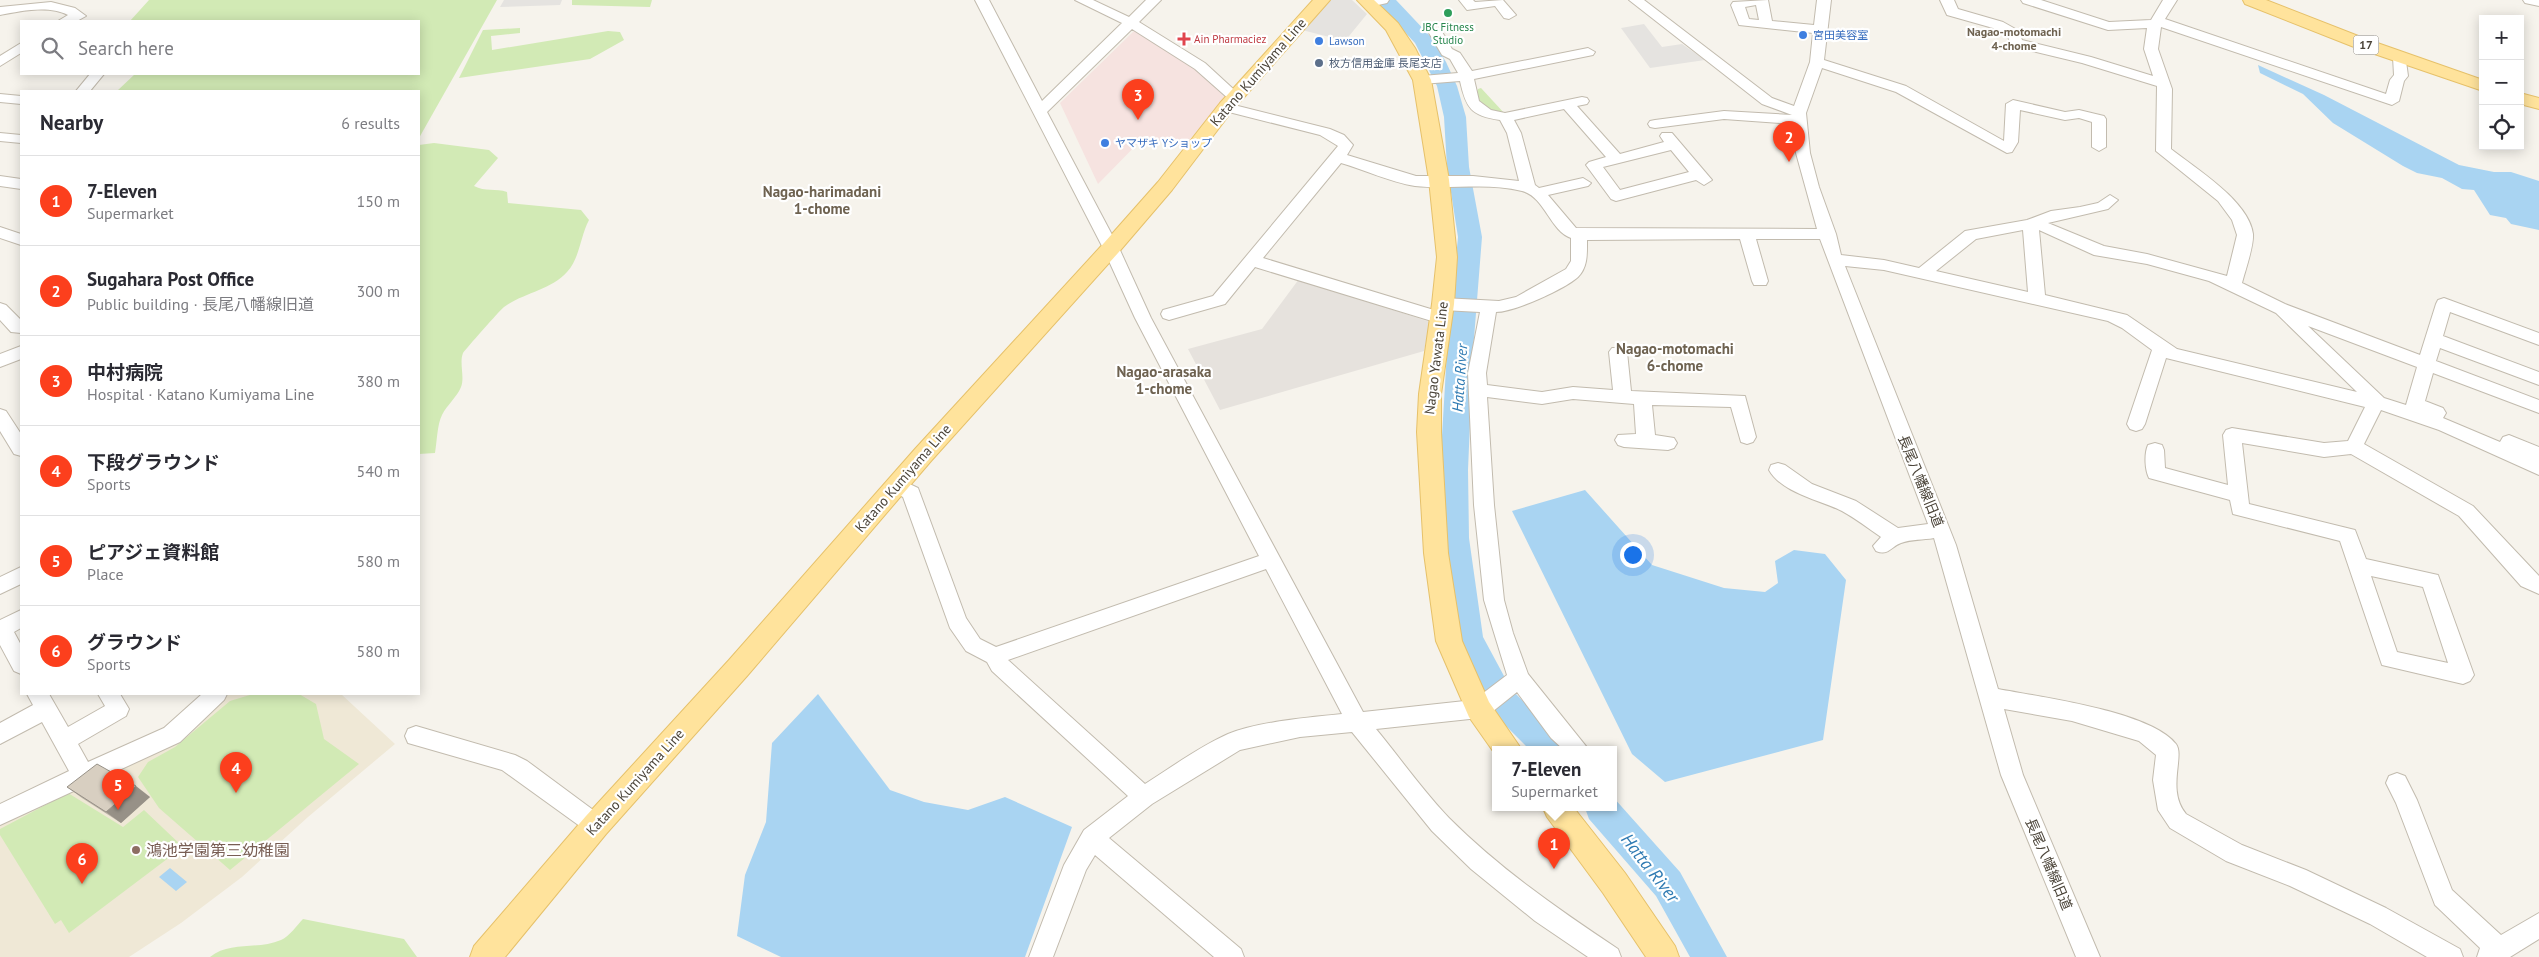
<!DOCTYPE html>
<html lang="en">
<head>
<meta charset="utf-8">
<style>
	body { margin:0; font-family:"PT Sans","Noto Sans JP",sans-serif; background:#f2f2f3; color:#2b2b33 }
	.controls { position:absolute; right:15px; top:15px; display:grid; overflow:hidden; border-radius:0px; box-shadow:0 2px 12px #0003 }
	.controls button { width:45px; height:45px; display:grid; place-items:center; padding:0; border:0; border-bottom:1px solid #e1e1e2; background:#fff; color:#2b2b33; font:25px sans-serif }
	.you { position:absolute; left:1632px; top:554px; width:18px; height:18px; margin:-12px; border:4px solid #fff; border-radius:50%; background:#1a73e8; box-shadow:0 0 0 8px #1a73e833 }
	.badge { display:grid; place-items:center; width:32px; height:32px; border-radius:50%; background:#fc3f1d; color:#fff; font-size:16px; font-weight:700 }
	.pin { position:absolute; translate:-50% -41px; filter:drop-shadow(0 1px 2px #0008) }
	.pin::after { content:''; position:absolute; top:26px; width:18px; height:15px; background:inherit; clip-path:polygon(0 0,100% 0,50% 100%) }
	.popup { position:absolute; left:1492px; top:746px; width:125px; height:65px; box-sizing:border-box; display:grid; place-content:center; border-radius:0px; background:#fff; filter:drop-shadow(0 1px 4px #0005); font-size:16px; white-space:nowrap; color:#7c7c81 }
	.popup b { font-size:19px; color:#2b2b33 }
	.popup::after { content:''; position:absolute; left:50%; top:100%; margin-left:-10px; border:10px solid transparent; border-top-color:#fff }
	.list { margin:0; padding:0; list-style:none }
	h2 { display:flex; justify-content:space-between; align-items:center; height:65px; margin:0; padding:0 20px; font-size:21px }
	h2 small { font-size:16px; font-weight:400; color:#7c7c81 }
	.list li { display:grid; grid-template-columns:32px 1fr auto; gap:15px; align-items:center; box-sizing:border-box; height:90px; padding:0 20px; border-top:1px solid #e1e1e2 }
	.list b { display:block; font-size:19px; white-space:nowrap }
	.list p { margin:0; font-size:16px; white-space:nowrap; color:#7c7c81 }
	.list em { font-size:16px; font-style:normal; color:#7c7c81 }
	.icon { flex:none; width:28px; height:28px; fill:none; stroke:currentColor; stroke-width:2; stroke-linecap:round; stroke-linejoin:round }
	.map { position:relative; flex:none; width:2539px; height:957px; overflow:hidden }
	.search { position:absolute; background:#fff; box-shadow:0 2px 12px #0003; left:20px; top:20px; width:400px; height:55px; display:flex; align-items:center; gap:12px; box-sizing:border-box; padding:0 18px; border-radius:0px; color:#7c7c81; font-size:19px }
	.panel { position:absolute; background:#fff; box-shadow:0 2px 12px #0003; left:20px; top:90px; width:400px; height:605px; border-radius:0px }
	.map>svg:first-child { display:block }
</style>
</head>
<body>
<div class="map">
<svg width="2539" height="957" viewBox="0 0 2539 957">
	<rect width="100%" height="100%" fill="#f6f3ec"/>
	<path fill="#e6e2dd" d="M1299 279 1430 322 1424 351 1220 410 1188 349 1262 329Z"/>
	<path fill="#efe8d6" d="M230 694H341L395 744 308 817 242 877 181 923 129 957H0V823Z"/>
	<path fill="#f6e3e0" d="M1134 31 1198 69 1226 98 1183 147 1145 136 1098 184 1060 103Z"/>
	<path fill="#d2eab5" d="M149 0H497L419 138V91H117L135 74H419V21H130Z
		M572 0H652L650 7 572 5Z
		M520 28V33L491 36 492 50 608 31 620 32 624 40 590 59 459 78 483 30Z
		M1481 88 1505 114C1490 111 1483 108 1476 94L1478 89Z
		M434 143 489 150 498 158 474 186C485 192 496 188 507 192L508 203 581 210 589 220C580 237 580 258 567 272 551 290 523 293 504 307 500 310 465 350 463 353 459 363 465 377 461 387 457 397 447 405 442 415 437 425 437 442 435 453L419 454V145Z
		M253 694H299L316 704 324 739 359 764 230 870 159 808 138 777 148 762 175 747 230 701Z
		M68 793 123 827 144 810 183 847 69 933 61 920 55 924 0 835V829Z
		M303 919 404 939 417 957H210C230 941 258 950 281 940 289 937 297 925 303 919Z"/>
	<path fill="#e5e3e0" d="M504 0H562L560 5 500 7Z
		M1328 0H1352L1367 14 1345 41 1302 30Z
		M1644 24 1662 47 1682 44 1705 60 1650 68 1621 28Z"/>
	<path fill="#a9d4f2" d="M2258 65 2324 95 2459 165 2494 172H2511L2539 181V230L2511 224 2506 218 2490 215 2474 190 2462 189 2442 178 2417 173 2403 166 2333 123 2303 94 2260 73Z
		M1585 490 1652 565 1724 588 1765 592 1778 583 1775 561 1794 550 1825 554 1846 580 1823 740 1665 782 1632 754 1512 511Z
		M818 694 890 790 924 802 968 810 1005 797 1072 827 1025 957H781L737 936 745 875 766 822 772 743Z
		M170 868 187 882 176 891 159 877Z"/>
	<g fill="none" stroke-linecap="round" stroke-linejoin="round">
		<path fill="#a9d4f2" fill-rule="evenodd" d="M1375 0H1396L1430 36 1446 62 1457 86 1466 117 1469 167 1482 237 1473 351 1468 470 1469 538 1483 637 1511 689 1562 740 1567 750H1530L1489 709 1453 638 1441 538 1440 470 1447 351 1458 237 1447 167 1444 117 1437 86 1415 43Z
			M1613 797 1680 872 1727 957H1690L1656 896 1589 819 1585 808H1613Z"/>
		<defs>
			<path id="minor" d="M975 0H989L1042 101 1122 23 1075 0H1093L1129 17 1146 0H1161L1139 22 1205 63 1242 97 1240 100H1230L1195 69 1132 29 1047 112 1119 248 1151 318 1363 712 1474 700 1507 675 1484 600 1474 505 1468 373 1480 312 1443 310 1437 308 1435 304 1437 300 1443 298 1499 301 1516 297 1566 269 1571 261V238C1550 231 1545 197 1522 191 1487 182 1450 190 1415 186 1390 182 1365 170 1341 163L1263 258 1447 314 1449 318 1447 322H1435L1255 267 1225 304 1169 320 1163 318 1161 314 1163 310 1213 296 1338 146 1320 135 1221 110 1219 107 1221 104 1226 103 1330 129 1344 135 1353 145 1347 155 1416 176H1473L1519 181 1507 133 1500 120C1471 116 1466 108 1460 81L1422 84 1415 80 1422 76 1458 73 1450 59 1442 55 1429 33 1431 30H1441L1452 49 1460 53 1472 71 1588 48 1595 52 1593 55 1474 79 1479 101 1491 110 1505 113 1582 97 1587 98 1589 101 1587 104 1577 106 1620 154 1664 142 1660 136 1662 133H1672L1712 180 1704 185 1696 180 1616 201 1611 199 1586 165 1589 162 1606 157 1564 109 1514 120 1521 133 1535 185 1539 188 1583 178 1591 183 1588 186 1548 195 1576 228 1817 229 1796 153 1793 124 1724 119 1655 128 1650 127 1648 124 1650 121 1655 120 1724 111 1792 115 1762 104 1629 0H1644L1772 98 1794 106 1810 62 1813 33 1739 25 1731 5 1733 2 1768 0 1772 21 1814 25 1817 0H1831L1824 60 1906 86 2004 141 2006 104 2013 100 2065 112 2079 110 2104 116 2106 119V147L2099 151 2092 147V122L2079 118 2065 120 2020 110 2018 142 2012 152 2007 153 1896 92 1822 68 1806 113 1810 153 1819 187 1836 234 1841 255 1884 260 1919 268 1965 231 2027 220 2051 211 2080 207 2098 203 2110 195 2118 200 2108 209 2048 223 2104 246 2147 254 2227 276 2237 235 2232 220 2218 201 2156 151 2157 86 2082 63 2011 46 2008 36 1993 28 1947 15 1940 0H1954L1958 9 2003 22 2019 31 2022 40 2091 57 2153 76 2144 49 2147 28 2108 30 2023 3 2021 0H2041L2109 22 2151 20 2163 0H2177L2165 19 2386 94 2390 80 2394 75 2393 57 2400 53 2405 54 2408 76 2404 81 2399 101 2392 105 2161 27 2158 49 2172 89 2171 149C2195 168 2249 201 2253 234 2254 246 2245 271 2242 283L2285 304 2420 355 2436 304 2438 300 2444 298 2539 333V345L2450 312 2443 336 2539 372V385L2440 348 2436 361 2539 400V413L2433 373 2425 401 2443 408 2446 413 2443 418 2500 442 2503 437 2509 435 2539 447V475L2439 430 2381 410 2364 444 2473 506 2539 576V594L2521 586 2459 516 2351 454 2324 457 2242 443 2249 504 2355 530 2366 559 2438 575 2474 675 2470 681 2463 684 2382 665 2340 541 2233 514 2230 500 2149 478C2145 470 2144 454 2148 445L2155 443 2162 445 2164 450 2165 468 2228 485 2223 435 2226 430 2232 428 2324 443 2348 441 2365 407 2166 358 2145 424 2142 429 2136 431 2130 429 2127 424 2152 350 2122 328 2108 321 1884 270 1845 266 1956 545 1998 689C2040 697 2150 711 2176 744 2185 756 2166 790 2186 814L2242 845 2306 870 2386 908 2460 949 2463 957H2427L2370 924 2290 886 2226 861 2170 828 2158 810 2153 780 2156 755 2139 741 2072 721 2004 709 2023 775 2100 957H2076L2001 775 1934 538C1924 540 1911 539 1901 543 1890 547 1889 556 1876 551L1873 546 1881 537C1868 528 1855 518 1842 511 1820 500 1782 493 1769 470L1771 465 1778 463 1785 465 1812 484 1856 501 1898 528 1928 524 1820 239H1756L1768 281 1766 285H1754L1752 281 1740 239 1587 240C1587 253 1588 267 1578 277 1565 289 1514 312 1496 312L1486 373 1487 385 1542 392 1573 387 1613 390 1609 352 1612 348H1624L1627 352 1631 391 1745 396 1756 437 1753 442 1747 444 1741 442 1731 407 1652 405 1655 435 1674 438 1677 443 1674 448 1668 450 1624 447 1618 445 1615 440 1618 435 1636 434 1634 404 1573 399 1542 404 1487 397 1494 505 1504 600 1513 633 1528 674 1589 750H1564L1551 738 1517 692 1487 716 1479 718 1376 729C1400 758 1423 791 1449 818 1500 869 1558 909 1618 949L1621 957H1588L1535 921 1471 869 1432 831 1352 732 1300 737 1240 750 1152 804 1109 838 1241 949 1244 957H1214L1095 855 1086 870 1053 957H1029L1064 865 1084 830 1128 796 992 671 987 662 966 651 950 628 903 497 890 490 888 485 890 480 897 478 918 488 966 618 980 639 996 647 1259 556 1135 318 1103 248ZM1756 5 1759 20 1749 19 1745 7ZM1671 150 1689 172 1620 190 1603 167ZM2023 230 2028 292 1936 271 1976 239ZM2039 230 2094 255 2147 264 2209 281 2276 313 2357 392 2177 349 2127 315 2045 295ZM2308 326 2417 367 2406 405 2384 398ZM1266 569 1342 714C1311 717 1257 722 1228 734 1199 747 1172 767 1145 784L1008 660ZM2371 576 2423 587 2448 663 2397 652Z
				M1365 0H1389L1387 3 1369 7 1362 3Z
				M1459 0H1473L1475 2 1503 0 1516 15 1509 19 1504 18 1495 6 1467 10Z
				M2523 0H2539V6L2525 3Z
				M51 2 75 8 86 16 77 21H58L68 15C48 5 22 11 0 15V7Z
				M21 43V53L0 66V56Z
				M90 74H104L90 91H76Z
				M0 94 21 96V104L0 102Z
				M0 133 21 135V143L0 141Z
				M0 176 21 179V189L0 186Z
				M0 227 21 234V245L0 238Z
				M0 303 6 305 21 320V333L11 332 0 320Z
				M21 346V359L0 367V354Z
				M0 409 6 411 21 434V456L14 454 0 431Z
				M21 567V584L0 594V577Z
				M21 610V628L14 632 21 645V674L14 671 0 645V620Z
				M27 694H49L68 727 105 706 98 694H120L129 709 126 716 78 744 88 762 164 728 202 694H227L224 700 180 742 0 825V804L69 771 42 722 0 744V723L33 705Z
				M416 726 515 755 527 761 604 818 607 825 604 832 596 836 588 832 502 770 408 743 405 736 408 729Z
				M2397 773 2405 776 2417 800 2452 890 2501 935 2539 913V939L2510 957H2477L2480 948 2435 905 2396 803 2386 783 2389 776Z"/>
			<path id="major" d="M1313 0H1330L1232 111 1172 190 1118 253 931 461 747 676 606 834 505 957H470L474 946 586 816 729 660 915 449 1104 243 1158 182 1220 103Z
				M1357 0H1374L1398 23 1415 48 1431 80 1449 180 1457 257 1454 304 1441 394V432L1448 553 1462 641 1489 702 1522 750H1495V754L1469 717 1436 641 1424 553 1417 432 1419 394 1432 304 1437 257 1429 180 1413 80 1386 30Z
				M2243 0H2266L2366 39 2483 80V91L2354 47 2245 4Z
				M2520 93 2539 98V109L2520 104Z
				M1543 808H1574L1625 873 1675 946 1679 957H1646L1603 893 1547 817Z"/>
		</defs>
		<use href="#minor" stroke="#c2bbae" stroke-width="2"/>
		<use href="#major" stroke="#e6c16a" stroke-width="2"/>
		<use href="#minor" fill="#fff" fill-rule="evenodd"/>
		<use href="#major" fill="#ffe39c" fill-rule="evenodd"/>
	</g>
	<path fill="#bab2a6" d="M67 787 150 797 121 823 82 798Z"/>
	<path fill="#979187" d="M136 786 150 797 121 823 106 812Z"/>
	<path fill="#d8cfc1" stroke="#979187" d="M97 764 136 786 106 812 67 787Z"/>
	<circle fill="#2e9e5b" stroke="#fff" stroke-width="2" cx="1448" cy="13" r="5"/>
	<g fill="#3f7fe0" stroke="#fff" stroke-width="2">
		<circle cx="1803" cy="35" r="5"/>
		<circle cx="1319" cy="41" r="5"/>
		<circle cx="1105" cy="143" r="5"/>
	</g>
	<path fill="#e0444e" stroke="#fff" stroke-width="2" d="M1181.5 31.5h5v5h5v5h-5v5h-5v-5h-5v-5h5z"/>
	<circle fill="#5c6f8a" stroke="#fff" stroke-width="2" cx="1319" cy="63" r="5"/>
	<circle fill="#8d6e63" stroke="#fff" stroke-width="2" cx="136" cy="850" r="5"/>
	<g text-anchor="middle" stroke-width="4.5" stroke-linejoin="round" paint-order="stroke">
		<g font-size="11" fill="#27864d" stroke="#fff">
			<text x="1448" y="31">JBC Fitness<tspan x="1448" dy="13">Studio</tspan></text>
		</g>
		<g font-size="11" fill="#366cbe" stroke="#fff" text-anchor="start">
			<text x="1813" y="39">宮田美容室</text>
			<text x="1329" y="45">Lawson</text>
			<text x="1115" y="147">ヤマザキ Yショップ</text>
		</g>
		<g font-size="11" fill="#be3a42" stroke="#fff" text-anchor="start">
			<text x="1194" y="43">Ain Pharmaciez</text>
		</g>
		<g font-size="11" fill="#4e5e75" stroke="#fff" text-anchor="start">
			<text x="1329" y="67">枚方信用金庫 長尾支店</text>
		</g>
		<g font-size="12" font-weight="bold" fill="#6e6250" stroke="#fff">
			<text x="2014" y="36">Nagao-motomachi<tspan x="2014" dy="14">4-chome</tspan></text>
		</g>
		<rect fill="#fff" stroke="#817c74" stroke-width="1" x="2353.5" y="35.5" width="25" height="19" rx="4"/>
		<g font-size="12" font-weight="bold" fill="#4b4439">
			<text x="2366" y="49">17</text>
		</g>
		<g font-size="14" fill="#4b4439" stroke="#fff">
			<text transform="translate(1258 72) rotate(-49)" y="5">Katano Kumiyama Line</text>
			<text transform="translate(1436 358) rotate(-83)" y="5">Nagao Yawata Line</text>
			<text transform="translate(903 478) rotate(-49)" y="5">Katano Kumiyama Line</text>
			<text transform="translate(1921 481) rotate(68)" y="5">長尾八幡線旧道</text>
			<text transform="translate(635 782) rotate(-48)" y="5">Katano Kumiyama Line</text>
			<text transform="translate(2049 864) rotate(67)" y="5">長尾八幡線旧道</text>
		</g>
		<g font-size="15" font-weight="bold" fill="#6e6250" stroke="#fff">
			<text x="822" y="197">Nagao-harimadani<tspan x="822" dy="17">1-chome</tspan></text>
			<text x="1675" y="354">Nagao-motomachi<tspan x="1675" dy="17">6-chome</tspan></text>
			<text x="1164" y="377">Nagao-arasaka<tspan x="1164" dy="17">1-chome</tspan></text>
		</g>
		<g font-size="15" font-style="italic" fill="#2e7ab2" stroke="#fff">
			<text transform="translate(1460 378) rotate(-86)" y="5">Hatta River</text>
		</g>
		<g font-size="16" fill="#785e54" stroke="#fff" text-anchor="start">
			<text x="146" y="856">鴻池学園第三幼稚園</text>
		</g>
		<g font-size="18" font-style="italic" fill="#2e7ab2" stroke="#fff">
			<text transform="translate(1650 868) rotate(52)" y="6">Hatta River</text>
		</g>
	</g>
</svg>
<div class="controls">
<button>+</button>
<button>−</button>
<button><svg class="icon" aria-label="locate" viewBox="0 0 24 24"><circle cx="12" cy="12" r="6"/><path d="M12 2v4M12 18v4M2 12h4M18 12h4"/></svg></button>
</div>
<div class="you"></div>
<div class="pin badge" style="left:1554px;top:869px">1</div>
<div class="popup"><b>7-Eleven</b>Supermarket</div>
<div class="pin badge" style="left:1789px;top:162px">2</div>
<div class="pin badge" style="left:1138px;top:120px">3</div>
<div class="pin badge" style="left:236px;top:793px">4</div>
<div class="pin badge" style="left:118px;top:810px">5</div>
<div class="pin badge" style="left:82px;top:884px">6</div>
<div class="search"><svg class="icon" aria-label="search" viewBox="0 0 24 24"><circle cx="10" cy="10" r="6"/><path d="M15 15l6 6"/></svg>Search here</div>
<section class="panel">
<h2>Nearby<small>6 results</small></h2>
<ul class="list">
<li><span class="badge">1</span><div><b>7-Eleven</b><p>Supermarket</p></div><em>150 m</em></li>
<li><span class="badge">2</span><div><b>Sugahara Post Office</b><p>Public building · 長尾八幡線旧道</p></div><em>300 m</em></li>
<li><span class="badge">3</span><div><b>中村病院</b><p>Hospital · Katano Kumiyama Line</p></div><em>380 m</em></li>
<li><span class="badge">4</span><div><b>下段グラウンド</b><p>Sports</p></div><em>540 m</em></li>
<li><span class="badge">5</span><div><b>ピアジェ資料館</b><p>Place</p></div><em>580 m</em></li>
<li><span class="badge">6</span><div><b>グラウンド</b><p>Sports</p></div><em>580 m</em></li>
</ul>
</section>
</div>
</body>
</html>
